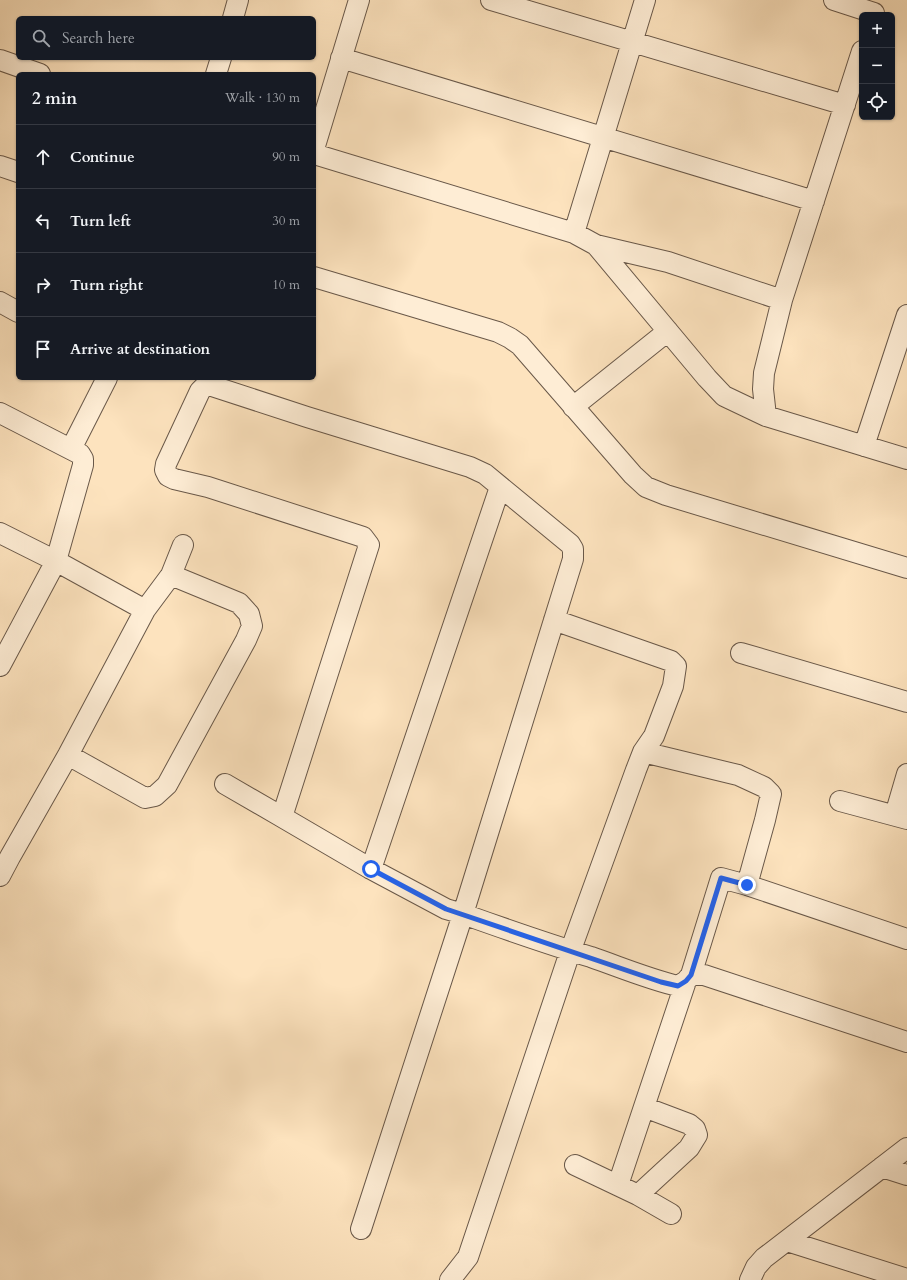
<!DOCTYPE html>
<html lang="en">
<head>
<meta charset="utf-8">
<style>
	body { margin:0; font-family:Cardo,serif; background:#242831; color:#f1f3f6 }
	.controls { position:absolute; right:12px; top:12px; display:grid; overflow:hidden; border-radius:6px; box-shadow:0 1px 3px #0004 }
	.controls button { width:36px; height:36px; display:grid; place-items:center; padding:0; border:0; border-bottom:1px solid #363941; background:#171b24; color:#f1f3f6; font:20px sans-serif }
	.stop { position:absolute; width:12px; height:12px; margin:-9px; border:3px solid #2563eb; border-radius:50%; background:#fff }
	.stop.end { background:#2563eb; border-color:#fff; box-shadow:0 1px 4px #0008 }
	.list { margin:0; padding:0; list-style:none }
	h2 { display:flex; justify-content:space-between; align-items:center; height:52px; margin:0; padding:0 16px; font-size:17px }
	h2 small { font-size:13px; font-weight:400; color:#9ea1a6 }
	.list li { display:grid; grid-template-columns:26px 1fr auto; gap:12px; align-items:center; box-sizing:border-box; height:64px; padding:0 16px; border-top:1px solid #363941 }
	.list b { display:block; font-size:15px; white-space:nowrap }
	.list em { font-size:13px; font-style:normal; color:#9ea1a6 }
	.icon { flex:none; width:22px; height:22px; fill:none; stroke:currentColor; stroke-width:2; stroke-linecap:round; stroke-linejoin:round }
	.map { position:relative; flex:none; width:907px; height:1280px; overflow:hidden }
	.search { position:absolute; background:#171b24; box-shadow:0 1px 3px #0004; left:16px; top:16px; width:300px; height:44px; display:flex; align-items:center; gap:10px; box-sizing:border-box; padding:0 14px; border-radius:6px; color:#9ea1a6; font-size:15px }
	.panel { position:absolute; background:#171b24; box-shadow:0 1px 3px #0004; left:16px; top:72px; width:300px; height:308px; border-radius:6px }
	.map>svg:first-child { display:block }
</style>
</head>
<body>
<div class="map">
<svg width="907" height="1280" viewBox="0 0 907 1280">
	<rect width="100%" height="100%" fill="#fde3be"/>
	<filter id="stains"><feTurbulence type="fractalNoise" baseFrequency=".005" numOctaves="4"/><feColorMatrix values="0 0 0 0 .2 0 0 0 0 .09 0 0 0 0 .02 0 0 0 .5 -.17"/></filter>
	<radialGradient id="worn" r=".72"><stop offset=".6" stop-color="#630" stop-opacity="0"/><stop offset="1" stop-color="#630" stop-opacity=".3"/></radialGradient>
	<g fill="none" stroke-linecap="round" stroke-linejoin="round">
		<defs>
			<path id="street" d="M491 0 845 105
				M834 0 874 13
				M233 18 238 0
				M341 58 814 201
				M0 60 40 74
				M216 74 221 58
				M314 149 359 0
				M314 154 574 233 596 245 668 262 782 300
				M0 166 18 172
				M574 233 645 0
				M596 245 707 378 724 396 766 416 763 389 764 373 782 300 862 51
				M314 277 498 332 510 338 520 345 633 475 646 487 666 495 907 568
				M0 302 18 312
				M573 407 668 331
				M0 413 80 454 83 459V465L56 561 0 666
				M766 416 907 459
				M864 446 907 315
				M71 449 107 378
				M0 533 56 561 145 610
				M741 653 907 702
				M643 752 738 775 764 787 771 794 765 820 747 885
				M68 755 145 798 155 796 167 785 246 640 252 626 249 614 239 603 171 575
				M225 784 282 817
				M840 801 907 819
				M895 815 907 774
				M371 869 500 487
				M0 876 10 857 68 755 145 610 171 575 183 545
				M691 975 721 878 747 885 907 939
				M575 1165 638 1195 689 1148 697 1135 695 1129 689 1124 644 1107
				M882 1167 907 1175
				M618 1185 686 981
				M638 1195 671 1214
				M361 1229 463 914 573 559V549L570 544 485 474 470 467 307 417 209 385 204 387 200 391 166 464 165 470 168 476 174 479 208 487 357 535 363 537 369 545 282 817 371 869 446 909 463 914C505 929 548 944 591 957 620 967 648 979 678 986L686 981 691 975H704L907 1042
				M787 1241 907 1279
				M450 1280 468 1257 570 952 636 770 643 752 654 736 673 686 676 666 671 661 554 620
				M750 1280 756 1267 764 1258 907 1148"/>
		</defs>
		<use href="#street" stroke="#695849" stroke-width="22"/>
		<use href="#street" stroke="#feedd5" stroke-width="20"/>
	</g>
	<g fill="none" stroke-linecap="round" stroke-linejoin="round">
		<path stroke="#2563eb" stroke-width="5" d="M371 869 446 909 661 982 678 986 686 981 691 975 721 878 747 885"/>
	</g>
	<rect width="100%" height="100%" filter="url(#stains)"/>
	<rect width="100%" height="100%" fill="url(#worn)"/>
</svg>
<div class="controls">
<button>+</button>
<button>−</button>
<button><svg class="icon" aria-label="locate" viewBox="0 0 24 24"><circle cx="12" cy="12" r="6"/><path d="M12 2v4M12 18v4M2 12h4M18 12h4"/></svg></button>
</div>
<div class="stop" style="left:371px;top:869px"></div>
<div class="stop end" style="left:747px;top:885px"></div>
<div class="search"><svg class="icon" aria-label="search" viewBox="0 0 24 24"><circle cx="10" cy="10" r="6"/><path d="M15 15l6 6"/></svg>Search here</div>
<section class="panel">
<h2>2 min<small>Walk · 130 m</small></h2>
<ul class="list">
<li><svg class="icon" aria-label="ahead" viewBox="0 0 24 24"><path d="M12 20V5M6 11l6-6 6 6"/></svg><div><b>Continue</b></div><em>90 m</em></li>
<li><svg class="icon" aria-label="left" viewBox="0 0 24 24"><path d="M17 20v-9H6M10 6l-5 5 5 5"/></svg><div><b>Turn left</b></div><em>30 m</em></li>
<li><svg class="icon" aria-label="right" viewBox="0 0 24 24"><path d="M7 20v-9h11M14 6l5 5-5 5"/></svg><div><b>Turn right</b></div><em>10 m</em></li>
<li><svg class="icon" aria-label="arrive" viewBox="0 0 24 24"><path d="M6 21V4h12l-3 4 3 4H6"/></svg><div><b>Arrive at destination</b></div></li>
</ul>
</section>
</div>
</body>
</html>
